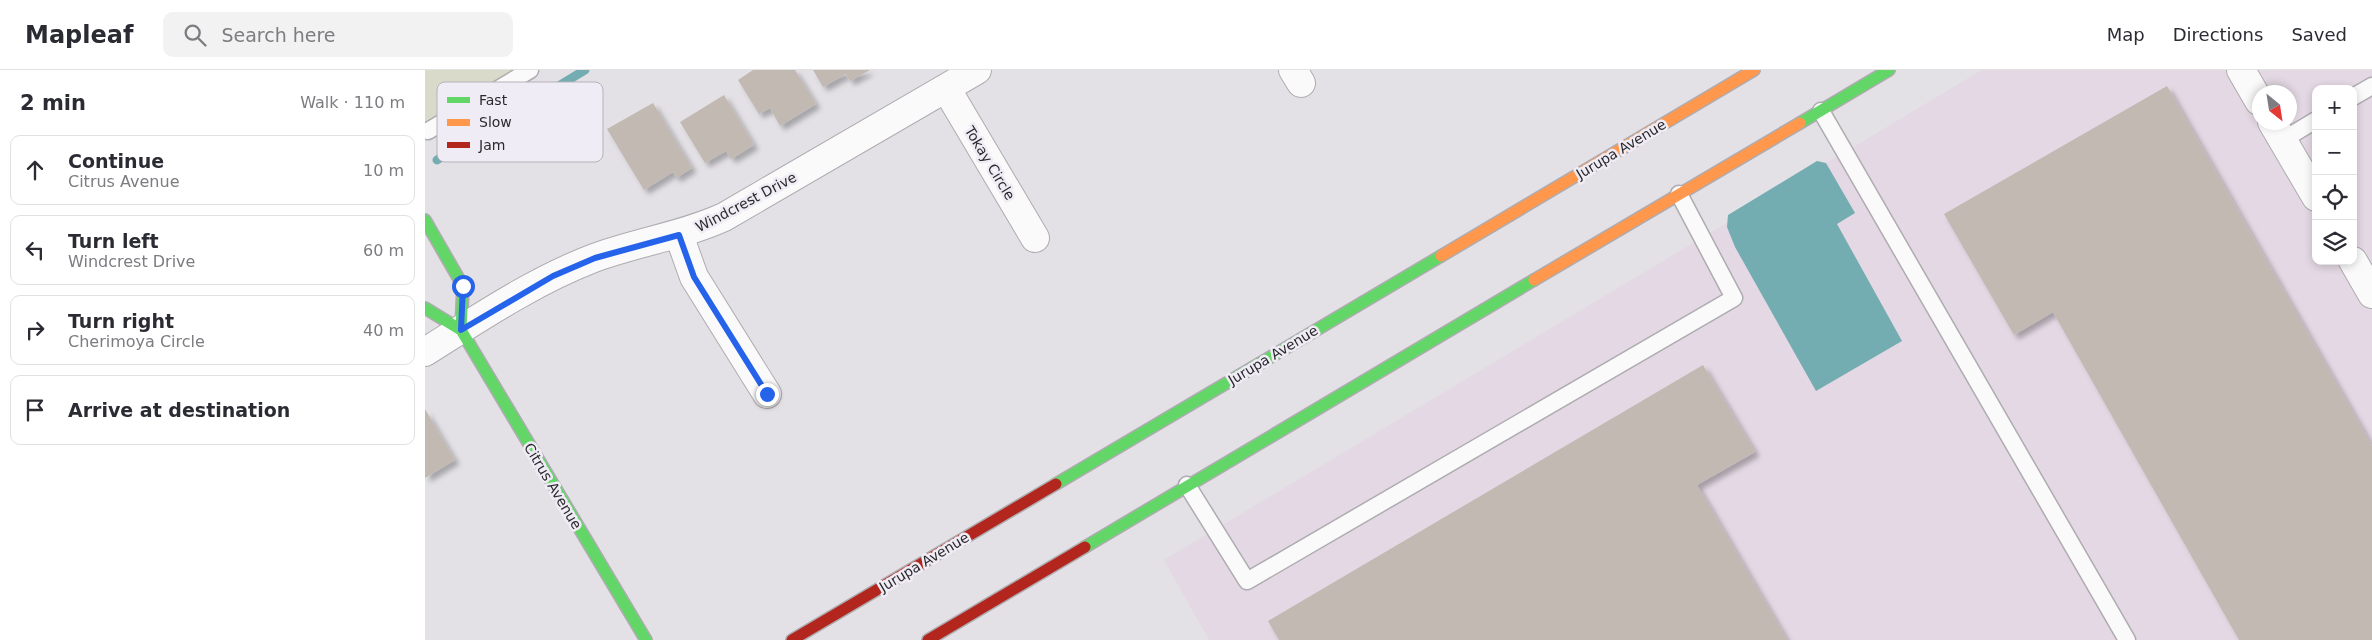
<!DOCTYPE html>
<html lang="en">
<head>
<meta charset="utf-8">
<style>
	body { margin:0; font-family:"DejaVu Sans",sans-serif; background:#f2f2f3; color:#2b2b33 }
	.controls { position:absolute; right:15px; top:15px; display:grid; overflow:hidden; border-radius:10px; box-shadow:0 2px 8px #0003 }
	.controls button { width:45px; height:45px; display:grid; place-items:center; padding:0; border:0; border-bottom:1px solid #e1e1e2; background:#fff; color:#2b2b33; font:25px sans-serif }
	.compass { position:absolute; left:1827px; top:15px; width:45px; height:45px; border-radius:50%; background:#fff; box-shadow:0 2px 8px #0003; rotate:150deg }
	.stop { position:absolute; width:15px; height:15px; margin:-11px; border:4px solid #2563eb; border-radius:50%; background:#fff }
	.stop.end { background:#2563eb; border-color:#fff; box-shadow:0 1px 5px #0008 }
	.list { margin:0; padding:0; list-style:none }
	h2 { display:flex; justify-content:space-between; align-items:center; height:65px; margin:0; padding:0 20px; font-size:21px }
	h2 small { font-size:16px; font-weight:400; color:#7c7c81 }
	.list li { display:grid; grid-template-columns:32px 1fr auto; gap:15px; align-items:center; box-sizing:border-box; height:70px; margin:0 10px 10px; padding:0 10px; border:1px solid #e1e1e2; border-radius:10px }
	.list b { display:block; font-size:19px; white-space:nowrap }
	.list p { margin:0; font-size:16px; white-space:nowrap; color:#7c7c81 }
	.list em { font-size:16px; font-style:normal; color:#7c7c81 }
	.icon { flex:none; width:28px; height:28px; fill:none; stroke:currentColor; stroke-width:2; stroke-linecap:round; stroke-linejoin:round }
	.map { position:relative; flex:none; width:1947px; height:570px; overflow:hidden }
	header { display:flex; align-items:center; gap:30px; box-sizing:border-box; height:70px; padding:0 25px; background:#fff; border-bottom:1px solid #e1e1e2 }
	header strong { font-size:24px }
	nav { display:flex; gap:28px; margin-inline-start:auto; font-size:18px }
	.search { width:350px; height:45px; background:#f2f2f3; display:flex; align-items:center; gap:12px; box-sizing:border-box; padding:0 18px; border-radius:10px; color:#7c7c81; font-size:19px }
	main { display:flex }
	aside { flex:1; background:#fff }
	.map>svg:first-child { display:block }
</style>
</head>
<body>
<header>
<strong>Mapleaf</strong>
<div class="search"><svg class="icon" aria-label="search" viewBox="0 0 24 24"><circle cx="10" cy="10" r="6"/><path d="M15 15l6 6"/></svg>Search here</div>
<nav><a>Map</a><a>Directions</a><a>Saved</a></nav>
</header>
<main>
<aside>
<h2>2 min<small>Walk · 110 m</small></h2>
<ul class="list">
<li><svg class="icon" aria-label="ahead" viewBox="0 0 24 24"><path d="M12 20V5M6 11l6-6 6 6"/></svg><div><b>Continue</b><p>Citrus Avenue</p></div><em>10 m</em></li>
<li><svg class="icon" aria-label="left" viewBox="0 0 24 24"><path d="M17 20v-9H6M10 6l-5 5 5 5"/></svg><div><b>Turn left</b><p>Windcrest Drive</p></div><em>60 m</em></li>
<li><svg class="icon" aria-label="right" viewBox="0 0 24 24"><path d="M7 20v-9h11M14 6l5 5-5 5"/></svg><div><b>Turn right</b><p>Cherimoya Circle</p></div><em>40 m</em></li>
<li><svg class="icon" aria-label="arrive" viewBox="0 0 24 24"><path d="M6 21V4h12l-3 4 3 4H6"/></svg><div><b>Arrive at destination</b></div></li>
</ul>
</aside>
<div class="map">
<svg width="1947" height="570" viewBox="0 0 1947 570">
	<defs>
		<filter id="shadow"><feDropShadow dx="4.5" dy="4.5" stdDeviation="2.5" flood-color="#0004"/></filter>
	</defs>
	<rect width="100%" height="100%" fill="#e3e1e6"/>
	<path fill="#e3d8e3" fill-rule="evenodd" d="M1557 0H1947V570H784L739 490ZM1891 19H1928V191H1891ZM1834 22H1864V52H1834Z"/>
	<path fill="#d9dac9" d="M0 0H90L0 54Z"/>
	<path fill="#73adb1" d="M1392 91 1401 93 1430 143 1412 154 1477 271 1391 321 1310 177 1302 157 1303 145Z"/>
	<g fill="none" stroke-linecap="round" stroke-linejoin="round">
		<path stroke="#73adb1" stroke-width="9" d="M12 90 160 0"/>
	</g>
	<path fill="#c1b9b2" filter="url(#shadow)" d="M328 0H370L391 34 355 56 345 38 334 44 313 10Z
		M388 0H445L425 11 421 4 398 17Z
		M1742 16 1947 376V570H1814L1628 242 1589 265 1519 144Z
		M299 25 329 75 306 89 301 81 280 93 255 52Z
		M228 33 267 98 251 108 248 102 219 120 182 59Z
		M1278 295 1330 382 1272 415 1362 570H854L843 551Z
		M0 339 30 390 0 408Z"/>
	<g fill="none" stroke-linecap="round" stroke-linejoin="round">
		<defs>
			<path id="lane" d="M1928 27 1947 16
				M1396 41 1702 570
				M3 61 105 0
				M1858 70 1891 50
				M762 415 822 511 1309 228 1254 124"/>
			<path id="street" d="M868 0 876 13
				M1816 0 1834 31
				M521 18 610 168
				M1847 52 1891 127
				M254 165 269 207 342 324
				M1928 191 1947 224
				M0 282C54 248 109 211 169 188 212 172 257 166 299 147L552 0"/>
			<path id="fast" d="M1375 53 1464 0
				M0 150 38 216 36 260
				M0 238 36 260 221 570
				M631 414 1016 186
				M660 477 1109 210"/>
			<path id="slow" d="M1016 186 1329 0
				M1109 210 1375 53"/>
			<path id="jam" d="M367 570 631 414
				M503 570 660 477"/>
		</defs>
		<use href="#lane" stroke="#aeacb0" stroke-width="19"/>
		<use href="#street" stroke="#aeacb0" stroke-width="30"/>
		<use href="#fast" stroke="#aeacb0" stroke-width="14"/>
		<use href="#slow" stroke="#aeacb0" stroke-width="14"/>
		<use href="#jam" stroke="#aeacb0" stroke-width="14"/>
		<use href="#lane" stroke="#fbfafb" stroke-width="16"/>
		<use href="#street" stroke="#fbfafb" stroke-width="28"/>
		<use href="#fast" stroke="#63d668" stroke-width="11"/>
		<use href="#slow" stroke="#ff974d" stroke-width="11"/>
		<use href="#jam" stroke="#b3261e" stroke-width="11"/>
	</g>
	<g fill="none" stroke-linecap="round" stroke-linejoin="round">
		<path stroke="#2563eb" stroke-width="6" d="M38 216 36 260 128 206 170 188 254 165 269 207 342 324"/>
	</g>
	<g text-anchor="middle" stroke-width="5" stroke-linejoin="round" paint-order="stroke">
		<g font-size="14" fill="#2a292c" stroke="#f0ecf6">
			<text transform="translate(1196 79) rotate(-31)" y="5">Jurupa Avenue</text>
			<text transform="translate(565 93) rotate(59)" y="5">Tokay Circle</text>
			<text transform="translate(321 132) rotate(-28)" y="5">Windcrest Drive</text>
			<text transform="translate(848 285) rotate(-31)" y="5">Jurupa Avenue</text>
			<text transform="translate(128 416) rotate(59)" y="5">Citrus Avenue</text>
			<text transform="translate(499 492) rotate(-31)" y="5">Jurupa Avenue</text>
		</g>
	</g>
	<rect x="12" y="12" width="166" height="80" rx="8" fill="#f0ecf6" stroke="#b5b2b9" stroke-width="1"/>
	<rect x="22" y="27" width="23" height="6" fill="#63d668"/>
	<rect x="22" y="49" width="23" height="7" fill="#ff974d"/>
	<rect x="22" y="72" width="23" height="6" fill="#b3261e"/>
	<g font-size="14" fill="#2a292c">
		<text x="54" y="35">Fast</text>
		<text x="54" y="57">Slow</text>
		<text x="54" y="80">Jam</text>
	</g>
</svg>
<div class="controls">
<button>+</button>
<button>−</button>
<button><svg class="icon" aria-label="locate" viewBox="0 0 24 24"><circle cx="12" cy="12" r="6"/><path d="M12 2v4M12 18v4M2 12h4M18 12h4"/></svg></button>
<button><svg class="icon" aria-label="layers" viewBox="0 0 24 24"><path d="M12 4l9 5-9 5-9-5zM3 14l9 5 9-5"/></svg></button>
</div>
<svg class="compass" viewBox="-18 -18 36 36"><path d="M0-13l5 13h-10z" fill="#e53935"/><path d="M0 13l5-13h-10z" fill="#7c7c81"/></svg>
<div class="stop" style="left:38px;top:216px"></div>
<div class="stop end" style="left:342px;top:324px"></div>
</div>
</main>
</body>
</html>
